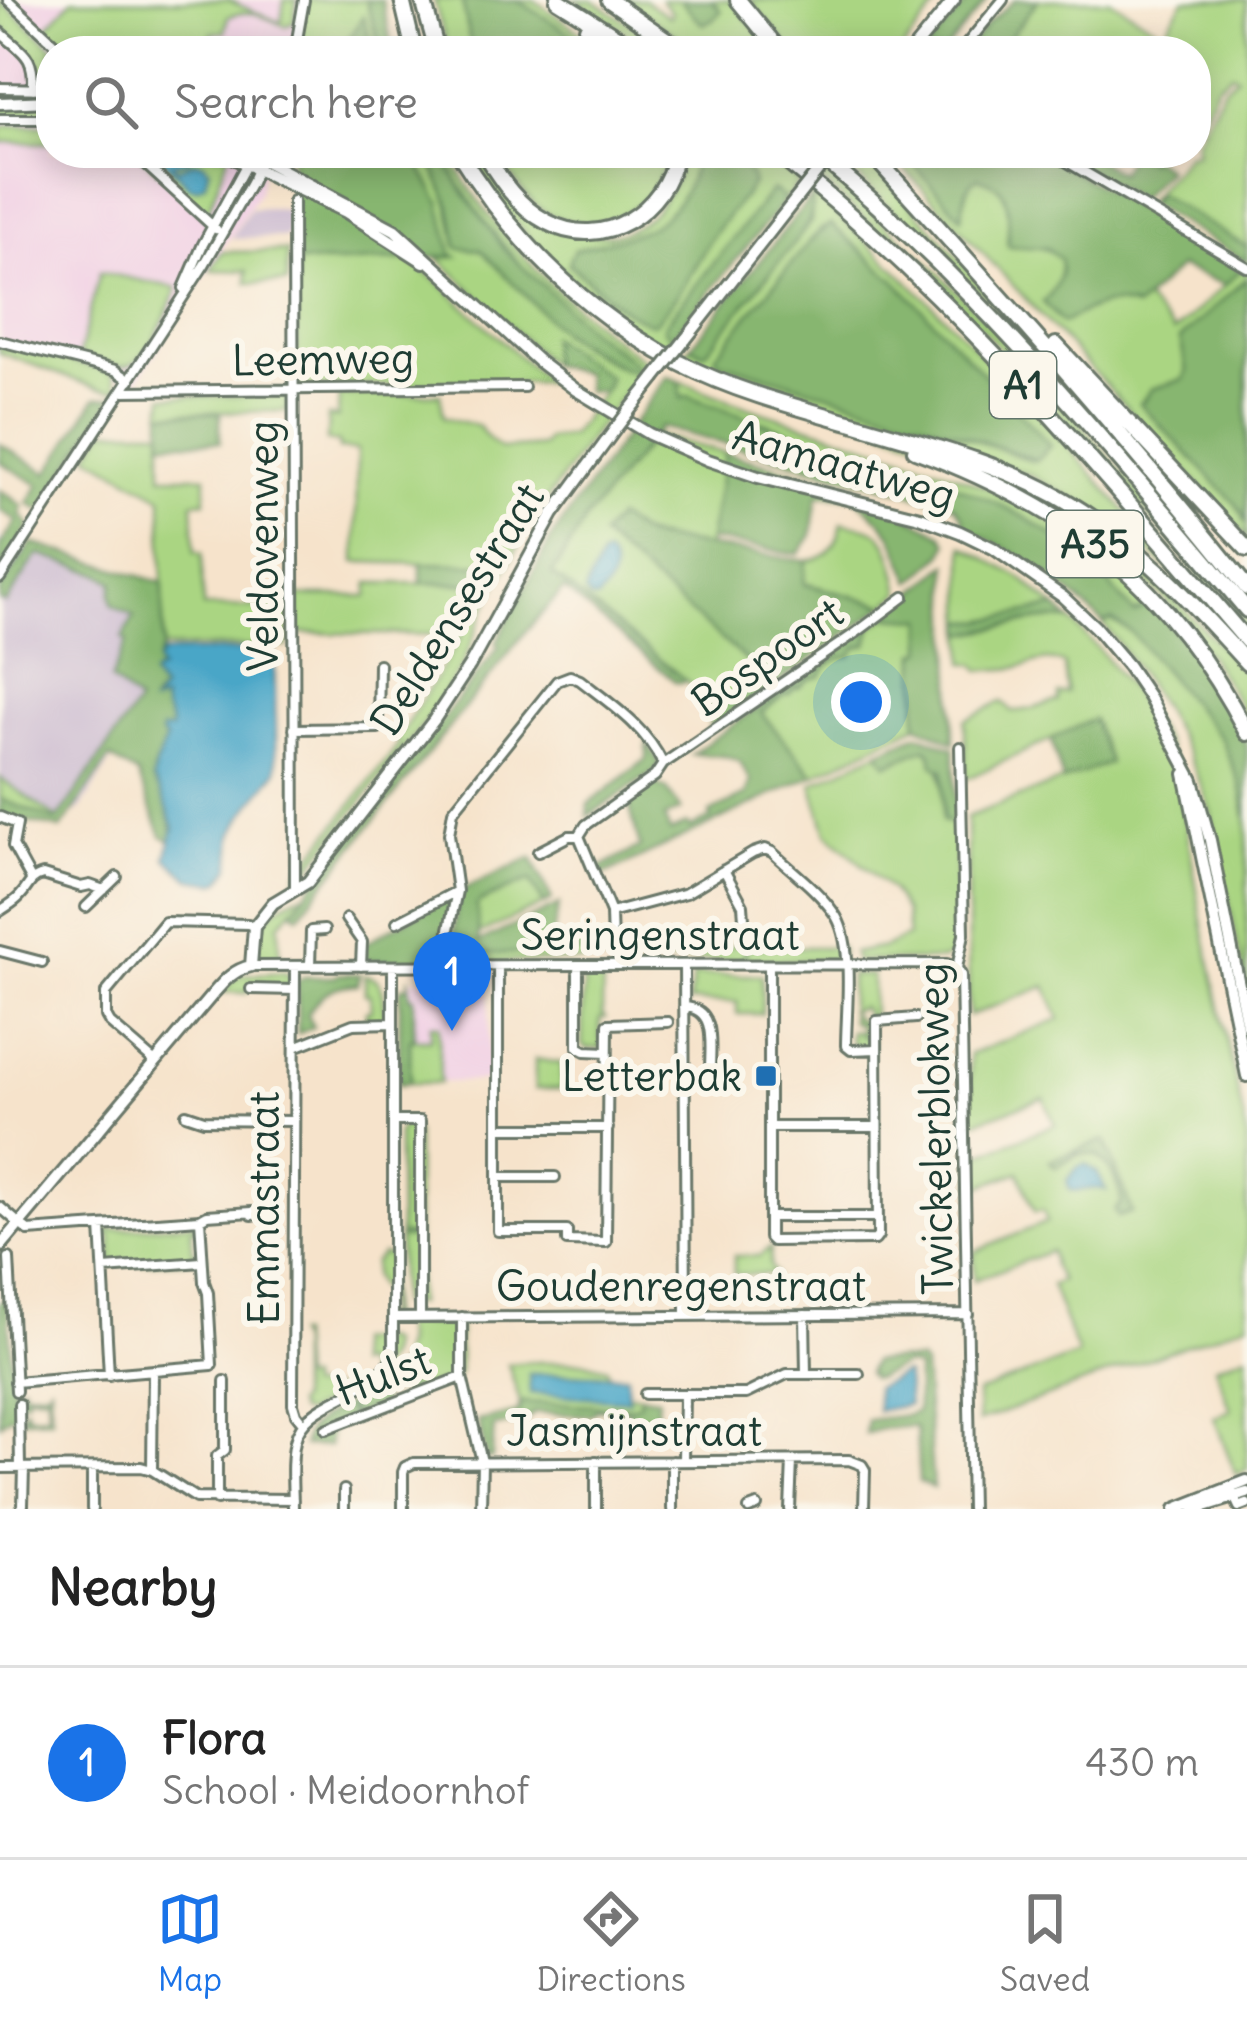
<!DOCTYPE html>
<html lang="en">
<head>
<meta charset="utf-8">
<style>
	body { margin:0; font-family:Delius,sans-serif; background:#f6f6f6; color:#222 }
	.you { position:absolute; left:861px; top:702px; width:42px; height:42px; margin:-30px; border:9px solid #fff; border-radius:50%; background:#1a73e8; box-shadow:0 0 0 18px #1a73e833 }
	.badge { display:grid; place-items:center; width:78px; height:78px; border-radius:50%; background:#1a73e8; color:#fff; font-size:39px; font-weight:700 }
	.pin { position:absolute; translate:-50% -99px; filter:drop-shadow(0 3px 6px #0008) }
	.pin::after { content:''; position:absolute; top:63px; width:42px; height:36px; background:inherit; clip-path:polygon(0 0,100% 0,50% 100%) }
	.list { margin:0; padding:0; list-style:none }
	h2 { display:flex; justify-content:space-between; align-items:center; height:156px; margin:0; padding:0 48px; font-size:51px }
	h2 small { font-size:39px; font-weight:400; color:#767676 }
	.list li { display:grid; grid-template-columns:78px 1fr auto; gap:36px; align-items:center; box-sizing:border-box; height:192px; padding:0 48px; border-top:3px solid #e0e0e0 }
	.list b { display:block; font-size:45px; white-space:nowrap }
	.list p { margin:0; font-size:39px; white-space:nowrap; color:#767676 }
	.list em { font-size:39px; font-style:normal; color:#767676 }
	.icon { flex:none; width:66px; height:66px; fill:none; stroke:currentColor; stroke-width:2; stroke-linecap:round; stroke-linejoin:round }
	.map { position:relative; flex:none; width:1247px; height:1509px; overflow:hidden }
	.search { position:absolute; background:#fff; box-shadow:0 6px 30px #0003; left:36px; right:36px; top:36px; height:132px; display:flex; align-items:center; gap:30px; box-sizing:border-box; padding:0 42px; border-radius:48px; color:#767676; font-size:45px }
	.sheet { height:348px; background:#fff }
	nav { display:flex; justify-content:space-around; align-items:center; box-sizing:border-box; height:168px; border-top:3px solid #e0e0e0; background:#fff; font-size:33px; color:#767676 }
	nav a { display:grid; justify-items:center; gap:6px }
	nav .on { color:#1a73e8 }
	.map>svg:first-child { display:block }
</style>
</head>
<body>
<div class="map">
<svg width="1247" height="1509" viewBox="0 0 1247 1509">
	<rect width="100%" height="100%" fill="#fbf7ec"/>
	<filter id="ink" filterUnits="userSpaceOnUse"><feTurbulence type="fractalNoise" baseFrequency=".00833" numOctaves="2"/><feDisplacementMap in="SourceGraphic" scale="24" xChannelSelector="R" yChannelSelector="G"/><feConvolveMatrix kernelMatrix="1 2 1 2 8 2 1 2 1" color-interpolation-filters="sRGB"/></filter>
	<filter id="wash" filterUnits="userSpaceOnUse"><feTurbulence type="fractalNoise" baseFrequency=".004" numOctaves="4" result="noise"/><feDisplacementMap in="SourceGraphic" scale="48" xChannelSelector="R" yChannelSelector="G"/><feGaussianBlur stdDeviation="2.7" result="paint"/><feColorMatrix in="noise" values="0 0 0 0 0 0 0 0 0 0 0 0 0 0 0 0 0 1.4 0 .05"/><feComposite in="paint" operator="in"/></filter>
	<g filter="url(#wash)">
		<rect width="100%" height="100%" fill="#f6e3cb"/>
		<path fill="#f1d0e4" d="M0 0H306L298 51H51V153H267L259 192 137 382 0 349Z
			M412 979H485L489 996V1081L410 1083 414 1038V998L410 997Z"/>
		<path fill="#cebed1" d="M269 208 287 210 288 237 231 238 250 209Z
			M0 539 121 577 143 611 142 703 106 770 80 810 58 824 0 808Z"/>
		<path fill="#aad582" stroke="#64895b" stroke-width="3" fill-rule="evenodd" d="M0 0 58 51H51V85L39 79 32 56 0 25Z
			M72 0H228L281 23 284 0H297L294 23 285 26C261 16 252 8 228 17L225 32 212 33V51H70L45 29Z
			M306 0H366L381 51H374L363 17 341 51H298Z
			M434 0H462L472 51H448Z
			M517 0H534L607 51H598Z
			M575 0H592L675 51H656Z
			M624 0H644L670 17 672 13 661 0H680L701 23 706 24 721 11 712 0H731L775 51H700Z
			M750 0H942L901 51H792Z
			M1038 0H1110L1164 32 1184 0H1247V247L1158 195 1148 204 1146 203 1188 153H1196V140L1223 89 1237 76 1232 73 1217 85 1196 127V51H999Z
			M0 93H51V116H0Z
			M5 125H51V143L0 142V127Z
			M138 153H229L206 217Z
			M412 153 432 154 431 164C447 190 452 216 457 246L480 249 562 333 590 352 622 368 639 373C633 355 606 344 591 331 527 280 481 223 441 153H448C497 241 569 308 651 365L629 387 587 442 530 524 485 609 462 666 428 718 297 884 298 873 399 744 397 740 462 635 297 633V596H368L369 583 486 584 495 566 356 562 357 450 339 449V443L327 441 328 417 338 418 339 395 440 394 444 417 478 426 491 442 501 449 543 446 547 439 571 435 607 386 608 377 551 338 550 364 438 258 453 257 440 202Z
			M468 153H482L543 225C563 229 589 237 610 235 648 231 679 188 682 153H699C693 164 692 178 686 189 676 207 656 227 638 235 614 245 586 242 568 263 593 285 621 316 654 323L687 280 712 237 730 155 725 153H763L799 182 786 199 772 190 665 324 664 329 672 338 664 348 607 314 539 248 494 198Z
			M496 153H666C660 211 594 241 544 211 523 197 510 173 496 153Z
			M788 153H807L826 169 943 277 1048 384 1247 620V635L1127 489 984 331 896 245Z
			M833 153H865L1029 337 1022 332Z
			M890 153H903L960 216 971 180 977 177C984 180 993 182 998 187 1011 198 1009 226 1007 241 1025 251 1046 242 1060 259 1064 275 1054 291 1043 302L1062 323C1091 308 1104 298 1136 308L1145 300 1174 332 1241 270 1247 272V278L1180 339 1187 370 1184 379 1152 389 1140 404 1235 503 1247 522V537Z
			M813 194C904 273 987 357 1068 447 1107 490 1147 533 1180 581L1134 538 1092 509 1028 474 784 398 680 360 691 346 703 353 707 351 799 237 811 222ZM831 224 897 282 1050 446 1032 461 934 425 716 356 811 240 821 229Z
			M287 251V283H247V271L210 270 222 252Z
			M409 260 436 280 547 382 297 387V262Z
			M100 272 178 288C170 306 148 363 126 366 112 367 92 358 79 355Z
			M0 345 108 371 113 374 118 391 100 389 0 353Z
			M680 381C785 426 899 446 1003 495 1059 521 1106 562 1151 604L1134 613C1116 592 1099 570 1077 553 1010 498 926 474 845 448 792 432 740 415 688 396L681 399Z
			M164 396H287V411L162 413Z
			M105 430H162V476H206L205 501 193 502 195 552 202 553 203 607 288 608V646L163 648 162 497 89 455Z
			M655 435 725 453 708 547 646 536 617 519 601 536 761 673 763 694 756 699 755 677 716 705 552 574 588 516Z
			M981 473C1007 484 1034 494 1058 508 1133 551 1190 613 1247 675V719C1223 677 1197 634 1163 598 1115 549 1040 510 981 473Z
			M842 523C851 525 863 525 872 529 892 538 897 573 901 592L886 605 803 583 806 561C828 558 838 544 842 523Z
			M964 546 1021 578 1055 607 983 621H964Z
			M886 617 924 618V650L917 653V725L814 775 761 713C774 705 783 690 800 687L808 679 818 677C829 662 850 647 868 644L872 627Z
			M1052 618 1070 620 1101 652 1131 690 1165 742 1178 777 1203 926 1247 1136V1323L978 1422 977 1393 1078 1355 1051 1285 1061 1281 1053 1267 1051 1251 974 1280V1252L1047 1222 1043 1210 1035 1212 1019 1172 972 1189V1157L1055 1125 1044 1098 971 1123 970 1054 1060 1019 1046 986 969 1016 967 817 1109 763 1092 720 966 779 965 720 999 703 1003 702 1012 712 1031 709 1058 701V694L1067 693 1064 664C1048 657 1039 662 1024 666 1011 670 995 669 981 671L975 664 965 663 964 634ZM1105 1140 1132 1212 1115 1210 1121 1203C1121 1185 1110 1166 1097 1155 1077 1148 1071 1164 1053 1166L1050 1161Z
			M1109 619 1131 632 1222 740 1240 784 1247 823V991L1211 813C1189 743 1148 682 1103 623Z
			M926 748C947 772 943 789 943 821L956 824 957 937 952 955 942 960 855 961 853 953 884 947 908 936 905 912 892 891 827 833 812 784 878 752 888 764Z
			M0 778 58 819 54 820 0 799Z
			M529 880 544 904 479 934 476 904Z
			M307 892 279 924 280 961 266 960 259 956 256 932C273 908 280 903 307 892Z
			M734 944H744V960L661 961V946H733Z
			M613 947H656V961H613Z
			M746 947H841L842 953 835 960H746Z
			M461 953H611V961L460 962 451 954Z
			M285 972 293 979V985L289 988 250 985 247 993 219 992 240 975Z
			M365 975C387 977 384 1002 385 1020H366V1011L371 1010 370 995 365 994Z
			M694 975H762V1014H737V1002H689Z
			M850 975H872L873 1020 866 1021V1039L872 1040 869 1047H856L850 1040V1031H859L861 1039V1023L859 1026 851 1021V1013L860 1022 866 1014 862 1007 850 1011Z
			M584 976H603L602 1014 605 1018 600 1019V1039L605 1040 601 1048 587 1049 582 1045Z
			M431 1025H439L440 1083H410V1039H431Z
			M535 1059 561 1063V1089H535Z
			M403 1125 411 1126 416 1132 417 1235H399L398 1133Z
			M196 1223 197 1228 191 1229 193 1252H199L196 1260 108 1265 106 1260 112 1258 111 1235H104L106 1230Z
			M399 1238H417V1304H399Z
			M771 1247 770 1266 775 1274H734V1256H759Z
			M382 1254 389 1255 388 1324 379 1317 385 1316V1290L379 1289 373 1277 374 1262Z
			M409 1323 459 1325V1372L456 1377 412 1392 403 1370 397 1365 404 1342 402 1327Z
			M295 1335H298L301 1380H307V1387L337 1390 339 1394 305 1414 298 1412 295 1404 298 1401V1344Z
			M383 1340 389 1344C388 1359 381 1370 368 1377L362 1363 355 1365 354 1341Z
			M1247 1354V1469L1236 1475 1214 1417 1231 1410 1215 1366Z
			M528 1362H585L607 1368 609 1374H585L628 1399 627 1394 641 1395 639 1403 632 1407 520 1402 508 1364Z"/>
		<path fill="#87b670" stroke="#537a52" stroke-width="3" d="M366 0H382L393 51H381Z
			M462 0H517L598 51H472Z
			M680 0H712L721 11 712 21 701 23Z
			M969 0H987L945 51H925Z
			M1015 0H1038L999 51H966L988 23Z
			M363 16 374 51H341Z
			M290 153H412L440 202 452 254 456 256 339 263 297 262Z
			M431 153H441L463 191 505 250 591 331 636 364 639 373 623 368 562 333 481 250 458 248C455 236 454 222 451 209 446 191 430 169 431 153Z
			M699 153 730 155 750 175 753 184C740 202 724 219 712 237 693 266 679 299 654 323H650L626 311 568 263 574 250C621 235 659 239 686 188 692 177 692 164 699 153Z
			M903 153H1043L1241 270 1225 285 1179 267 1136 308C1104 298 1091 308 1063 323L1043 302C1054 291 1064 275 1060 259L1047 248 1008 246C1008 230 1012 197 997 186 991 182 984 180 978 177 964 184 964 203 961 217Z
			M1059 153H1086L1119 173 1132 153H1137L1135 156 1149 161 1148 155 1167 169 1138 199Z
			M772 190 786 199 672 338 664 329 665 324Z
			M1157 194 1247 247V262L1148 204Z
			M811 197C813 216 810 222 799 237L707 351 703 353 691 346Z
			M831 224 897 282 1050 445 1036 460 934 425 718 361 715 356 811 240Z
			M1247 278V522L1244 521 1243 513 1235 503 1140 404 1152 389 1184 379 1187 370 1180 339Z
			M550 337 609 377 603 391H586L584 373 550 364Z
			M667 376 680 381 681 398 688 396C743 416 798 434 853 451 932 475 1012 500 1077 553 1098 570 1116 592 1134 613L1151 604 1182 638 1221 693 1247 745V823L1240 784 1222 740 1131 632 1112 620 1103 623C1064 585 1015 549 963 528V517L954 505 661 427 588 516 552 574 685 680 682 683 676 682 564 589 526 631 299 915 292 911 499 647 496 643 552 537Z
			M114 397 40 511 28 503 39 485 0 462V444L48 473 96 398Z
			M162 413H220V442H162Z
			M725 453 855 487 943 535 948 543 944 553 912 582 892 535 881 521 854 497 818 495 812 535 799 554 709 540Z
			M0 490 23 506 21 514 30 526 0 573V546L17 521 0 510Z
			M617 518 646 537 806 561 804 584 886 605 763 694 761 673 601 536Z
			M32 543 163 583V648L157 661 162 690 153 700 163 699 171 721V731L163 730 167 739 155 766 153 780C164 793 174 824 172 841L162 836 138 775 110 758 61 829C40 823 21 822 0 815V799L54 820 58 819 138 703 111 680 127 641 123 638 134 616 113 605 111 595 114 582 100 574 38 554 6 603 0 601V591Z
			M421 563 496 565 487 584 421 583Z
			M948 564 954 742 917 725V653L924 650V619L886 617Z
			M1055 607 1070 620C1035 617 999 627 964 634V621H983Z
			M872 627 868 644 856 648 852 656C839 657 825 663 821 676L808 679 800 687H795L789 694 783 695 761 713 814 775 602 876 599 869 640 847 628 800 652 782 667 790 681 810 664 818 670 832 687 824 690 828 711 818 710 813 746 795 751 781 739 761 724 756 692 754Z
			M756 677V699L709 731C713 720 705 710 709 700L717 705Z
			M1093 719 1109 763 1063 781 1051 739Z
			M918 734 954 748 956 824 943 821V770L933 765 931 752 926 748 887 764 878 752Z
			M647 743 659 762 657 770 588 816 589 804 647 759Z
			M532 858 552 900 544 904 530 880 481 901 477 905 479 942 559 905 552 939 570 944 611 946V953L451 954 459 891Z
			M444 899 451 902 446 954 437 961 364 960 365 943Z
			M338 974H360L358 984C329 986 322 993 307 1014L313 1027 298 1034 297 981 304 977H335Z
			M409 977 410 997H414V1039L410 1040V1083L399 1084 400 994 401 987H408Z
			M1105 1140 1132 1212 1118 1217 1115 1210 1121 1203C1121 1186 1110 1166 1097 1155L1078 1153 1056 1167 1050 1160Z
			M7 1297 13 1391 23 1385 24 1391 48 1390 50 1383 51 1418 22 1419 23 1408H26L27 1415 48 1414 47 1394H27L26 1400 16 1401V1416H10L0 1424V1303Z
			M895 1360 920 1361 924 1366 933 1488 919 1482 916 1431 913 1426 880 1429 865 1434 867 1420 908 1415 917 1411V1368L905 1365 876 1378H871L867 1373 872 1362Z
			M397 1365 403 1370 412 1392 401 1396 397 1390 381 1397 383 1404 353 1416 347 1404 379 1385Z
			M641 1395 658 1397 657 1413 653 1416 632 1418 629 1411 598 1409 589 1415 534 1413 524 1423 494 1426 492 1459H487L478 1421 518 1412 520 1402 631 1407 639 1403Z
			M345 1405 350 1416 329 1431V1446H303C304 1424 327 1415 345 1405Z"/>
		<path fill="#49a6c7" stroke="#34727e" stroke-width="3" d="M152 153H181L188 156 189 160 173 164 177 169 196 161 204 163 209 169 205 184 198 188 189 187C181 174 171 173 163 159L154 157Z
			M606 555C621 569 609 588 597 600L591 599 585 592C587 587 597 564 601 557Z
			M274 650 277 771 242 817 233 835 231 867 221 881 215 883 191 879 166 858 174 828C170 816 161 788 153 780L155 766 166 739 161 735 162 730H171C171 717 162 711 163 700L152 704 162 691 152 677 155 672 160 671 157 662 162 654 174 652Z
			M1085 1164 1097 1172 1106 1190C1090 1185 1084 1193 1070 1190L1067 1180 1078 1167Z
			M529 1374 627 1375 628 1400 530 1393Z
			M903 1374 906 1375 908 1405 877 1411 875 1388Z"/>
	</g>
	<g filter="url(#ink)">
		<g fill="none" stroke-linecap="round" stroke-linejoin="round">
			<defs>
				<path id="street" d="M8 0 63 51
					M0 32C24 54 34 54 33 89
					M295 51 304 0
					M961 51 1003 0
					M0 88 51 89
					M0 119H51
					M133 153 216 229
					M1052 153 1247 267
					M293 201 295 890
					M184 288 203 244 247 163
					M0 341 115 370 130 380
					M124 391 524 387
					M0 578 204 265 251 183 264 153
					M294 729 378 728 379 664
					M960 747 964 934 957 968 961 975 971 1509
					M0 817 17 824 13 846 31 879
					M579 836 611 913 612 946
					M538 852 569 836H579L586 825 655 776 663 764 857 632 904 597
					M724 870 743 905 746 945
					M86 907 117 877
					M0 911C7 906 15 902 20 896 30 886 28 879 43 875L81 887 90 885 104 890
					M611 913 686 893 753 853 765 849 772 852C792 871 818 890 834 913 855 942 846 1010 846 1046L851 1050 877 1049
					M346 919 362 942 361 966
					M397 922 455 892
					M0 951 42 962
					M684 965 686 1315
					M769 965V1238L772 1241 875 1240 878 1236 877 1021 916 1018
					M252 966 947 964 957 968
					M295 966 293 1404 296 1414 303 1423
					M310 966 311 931 324 930
					M447 966 449 929 457 891 449 834 453 811 557 681 570 676 580 680C612 705 645 726 663 764
					M498 966V1177
					M578 966V1047L585 1051 607 1052
					M251 989 295 990
					M684 1007C717 1008 710 1044 710 1070
					M295 1047 353 1024 393 1023
					M155 1062 110 1023 106 1016V993L165 922 248 924 254 927
					M186 1114 204 1120 293 1121
					M393 1121H420V1317
					M771 1127H877
					M500 1128H608
					M555 1177H498V1231H567V1241L606 1242 608 1024 668 1022
					M0 1207 28 1231 200 1219 207 1215 252 1212V1215L258 1214
					M770 1217H878
					M101 1226 109 1375
					M9 1258 16 1391
					M104 1269 202 1262
					M805 1315 806 1374
					M462 1317V1377L482 1462 481 1509
					M394 1318 968 1314
					M15 1382 212 1365 208 1293 204 1282 200 1219
					M645 1394H746L787 1374H859
					M19 1404 20 1468
					M326 1429 462 1377
					M672 1461V1509
					M683 1461 684 1394
					M0 1468 141 1467 152 1470 196 1498 293 1499
					M92 1468V1509
					M152 1470 153 1370
					M344 1490V1509
					M1233 1494 1239 1507 1247 1504
					M217 1500V1456L225 1450V1381
					M21 1509 23 1505 24 1468
					M293 1509C293 1488 290 1462 295 1441 304 1398 375 1397 393 1355V966
					M403 1509V1472L405 1467 414 1463 849 1460 862 1465 865 1470 864 1509
					M596 1509V1461
					M749 1509 757 1506
					M790 1509 792 1461"/>
				<path id="secondary" d="M912 51 954 0
					M0 103 51 101
					M223 153 346 212 424 262
					M250 153 395 230 538 361 576 390 649 434 708 460 758 477 920 517 960 532 993 548 1063 597 1095 627 1128 666 1149 697 1193 780 1210 840 1247 1025
					M685 340 795 200
					M629 411 655 378
					M1185 774 1247 1076
					M0 1247 212 995C224 981 233 970 251 966L254 927 273 903 308 882 434 720 470 665 553 514 616 428
					M1176 1509 1247 1481
					M1195 1509 1247 1493"/>
				<path id="highway" d="M402 0 414 51
					M423 0 437 51
					M558 0 639 51
					M609 0 683 51
					M738 0 780 51
					M587 28 619 51
					M459 153C514 242 587 314 680 363 736 392 800 408 860 425 927 445 996 462 1057 496 1134 539 1188 598 1247 663
					M484 153C501 180 518 207 547 222 603 252 666 211 676 153
					M776 153C954 293 1100 470 1247 641
					M817 153C979 287 1112 450 1247 610
					M871 153C1000 295 1128 438 1247 588
					M1056 345 1247 549
					M915 450C1071 508 1170 584 1247 733"/>
			</defs>
			<use href="#street" stroke="#6a7769" stroke-width="14"/>
			<use href="#secondary" stroke="#6a7769" stroke-width="16"/>
			<use href="#highway" stroke="#6a7769" stroke-width="20"/>
			<use href="#street" stroke="#fff" stroke-width="8"/>
			<use href="#secondary" stroke="#fff" stroke-width="10"/>
			<use href="#highway" stroke="#fff" stroke-width="14"/>
			<defs>
				<path id="secondary-bridge" d="M795 200 832 153
					M655 378 685 340
					M616 428 629 411"/>
			</defs>
			<use href="#secondary-bridge" stroke="#6a7769" stroke-width="16" stroke-linecap="butt"/>
			<use href="#secondary-bridge" stroke="#fff" stroke-width="10"/>
		</g>
	</g>
	<rect fill="#1f6fb2" stroke="#fbf7ec" stroke-width="4.5" x="754" y="1064" width="24" height="24" rx="6"/>
	<g text-anchor="middle" stroke-width="12" stroke-linejoin="round" paint-order="stroke">
		<g fill="#fbf7ec" stroke="#61756b" stroke-width="3">
			<rect x="990" y="352" width="66" height="66" rx="9"/>
			<rect x="1047" y="511" width="96" height="66" rx="9"/>
		</g>
		<g font-size="39" font-weight="bold" fill="#1f3d34">
			<text x="1023" y="399">A1</text>
			<text x="1095" y="558">A35</text>
		</g>
		<g font-size="42" fill="#1f3d34" stroke="#fbf7ec">
			<text transform="translate(323 359) rotate(-1)" y="15">Leemweg</text>
			<text transform="translate(844 465) rotate(16)" y="15">Aamaatweg</text>
			<text transform="translate(263 546) rotate(-90)" y="15">Veldovenweg</text>
			<text transform="translate(457 609) rotate(-58)" y="15">Deldensestraat</text>
			<text transform="translate(767 657) rotate(-35)" y="15">Bospoort</text>
			<text x="660" y="950">Seringenstraat</text>
			<text transform="translate(935 1129) rotate(-91)" y="15">Twickelerblokweg</text>
			<text transform="translate(264 1208) rotate(-90)" y="15">Emmastraat</text>
			<text x="681" y="1301">Goudenregenstraat</text>
			<text transform="translate(383 1375) rotate(-21)" y="15">Hulst</text>
			<text x="634" y="1446">Jasmijnstraat</text>
		</g>
		<g font-size="42" fill="#1f3d34" stroke="#fbf7ec" text-anchor="end">
			<text x="742" y="1091">Letterbak</text>
		</g>
	</g>
</svg>
<div class="you"></div>
<div class="pin badge" style="left:452px;top:1031px">1</div>
<div class="search"><svg class="icon" aria-label="search" viewBox="0 0 24 24"><circle cx="10" cy="10" r="6"/><path d="M15 15l6 6"/></svg>Search here</div>
</div>
<section class="sheet">
<h2>Nearby<small></small></h2>
<ul class="list">
<li><span class="badge">1</span><div><b>Flora</b><p>School · Meidoornhof</p></div><em>430 m</em></li>
</ul>
</section>
<nav>
<a class="on"><svg class="icon" aria-label="map" viewBox="0 0 24 24"><path d="M3 6l6-2 6 2 6-2v14l-6 2-6-2-6 2zM9 4v14M15 6v14"/></svg>Map</a>
<a><svg class="icon" aria-label="directions" viewBox="0 0 24 24"><path d="M12 3l9 9-9 9-9-9zM9 14v-3h6M13 9l2 2-2 2"/></svg>Directions</a>
<a><svg class="icon" aria-label="saved" viewBox="0 0 24 24"><path d="M7 4h10v16l-5-4-5 4z"/></svg>Saved</a>
</nav>
</body>
</html>
